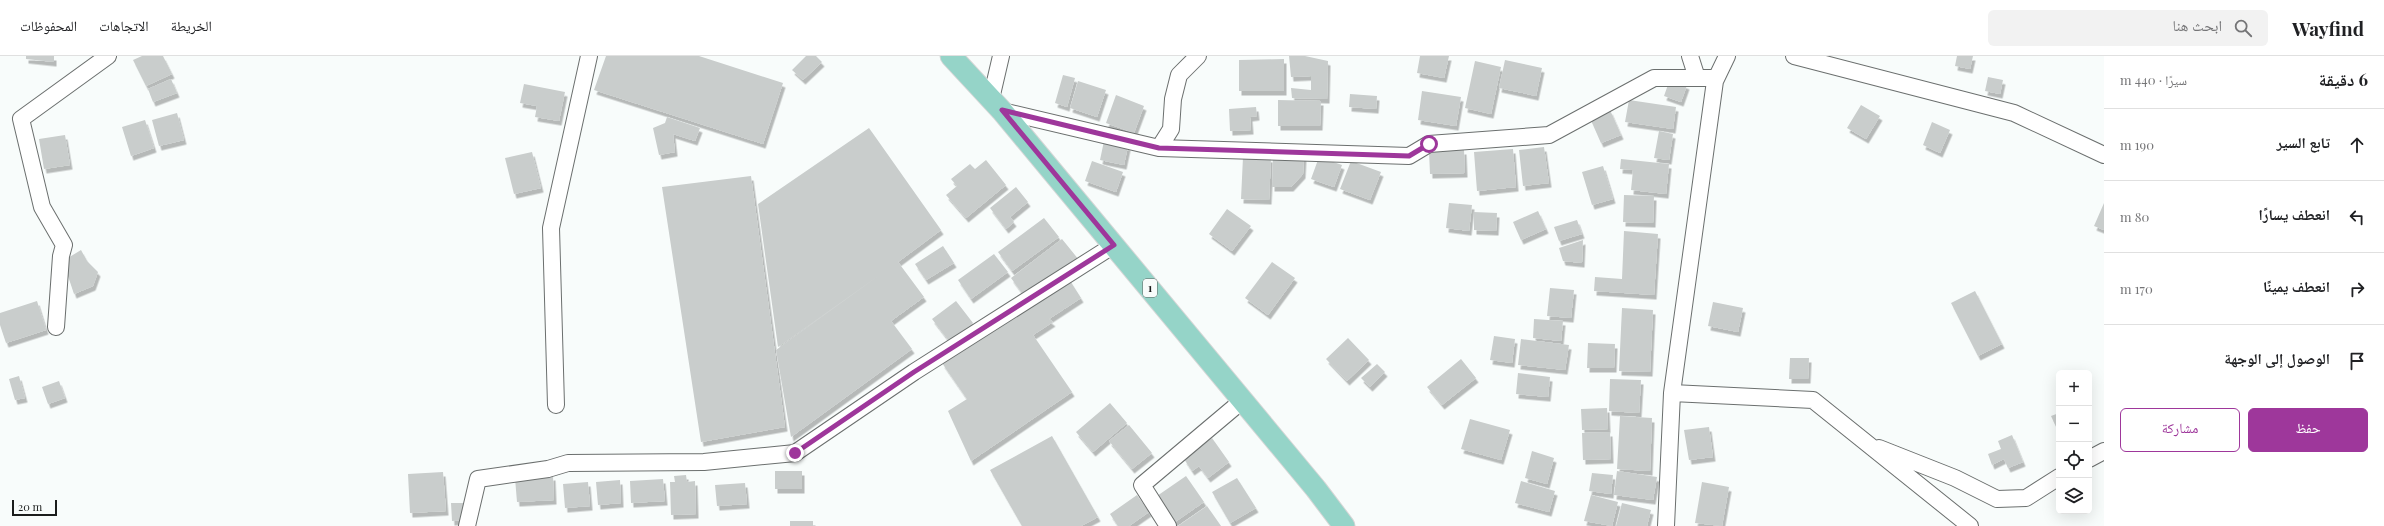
<!DOCTYPE html>
<html lang="ar">
<head>
<meta charset="utf-8">
<style>
	body { margin:0; font-family:"Playfair Display","Noto Naskh Arabic",serif; background:#f2f2f2; color:#202124; direction:rtl }
	.controls { position:absolute; right:12px; bottom:12px; display:grid; overflow:hidden; border-radius:6px; box-shadow:0 4px 16px #0002 }
	.controls button { width:36px; height:36px; display:grid; place-items:center; padding:0; border:0; border-bottom:1px solid #e0e0e0; background:#fff; color:#202124; font:20px sans-serif }
	.scale { position:absolute; left:12px; bottom:10px; width:45px; box-sizing:border-box; padding-left:4px; border:2px solid #1b1d1c; border-top:0; font-size:11px; line-height:14px; white-space:nowrap; color:#1b1d1c; -webkit-text-stroke:3px #f8fcfb; paint-order:stroke }
	.stop { position:absolute; width:12px; height:12px; margin:-9px; border:3px solid #9e379b; border-radius:50%; background:#fff }
	.stop.end { background:#9e379b; border-color:#fff; box-shadow:0 1px 4px #0008 }
	.list { margin:0; padding:0; list-style:none }
	h2 { display:flex; justify-content:space-between; align-items:center; height:52px; margin:0; padding:0 16px; font-size:17px }
	h2 small { font-size:13px; font-weight:400; color:#757577 }
	.list li { display:grid; grid-template-columns:26px 1fr auto; gap:12px; align-items:center; box-sizing:border-box; height:72px; padding:0 16px; border-top:1px solid #e0e0e0 }
	.list b { display:block; font-size:15px; white-space:nowrap }
	.list em { font-size:13px; font-style:normal; color:#757577 }
	.actions { display:flex; gap:8px; padding:12px 16px }
	.actions a { flex:1; padding:9px 0; border:1px solid #9e379b; border-radius:6px; text-align:center; font-size:14px; color:#9e379b }
	.actions .main { background:#9e379b; color:#fff }
	.icon { flex:none; width:22px; height:22px; fill:none; stroke:currentColor; stroke-width:2; stroke-linecap:round; stroke-linejoin:round }
	.map { position:relative; flex:none; width:2104px; height:470px; overflow:hidden; direction:ltr }
	header { display:flex; align-items:center; gap:24px; box-sizing:border-box; height:56px; padding:0 20px; background:#fff; border-bottom:1px solid #e0e0e0 }
	header strong { font-size:19px }
	nav { display:flex; gap:22px; margin-inline-start:auto; font-size:14px }
	.search { width:280px; height:36px; background:#f2f2f2; display:flex; align-items:center; gap:10px; box-sizing:border-box; padding:0 14px; border-radius:6px; color:#757577; font-size:15px }
	main { display:flex }
	aside { flex:1; background:#fff }
	.map>svg:first-child { display:block }
</style>
</head>
<body>
<header>
<strong>Wayfind</strong>
<div class="search"><svg class="icon" aria-label="search" viewBox="0 0 24 24"><circle cx="10" cy="10" r="6"/><path d="M15 15l6 6"/></svg>ابحث هنا</div>
<nav><a>الخريطة</a><a>الاتجاهات</a><a>المحفوظات</a></nav>
</header>
<main>
<aside>
<h2>6 دقيقة<small>سيرًا · 440 m</small></h2>
<ul class="list">
<li><svg class="icon" aria-label="ahead" viewBox="0 0 24 24"><path d="M12 20V5M6 11l6-6 6 6"/></svg><div><b>تابع السير</b></div><em>190 m</em></li>
<li><svg class="icon" aria-label="left" viewBox="0 0 24 24"><path d="M17 20v-9H6M10 6l-5 5 5 5"/></svg><div><b>انعطف يسارًا</b></div><em>80 m</em></li>
<li><svg class="icon" aria-label="right" viewBox="0 0 24 24"><path d="M7 20v-9h11M14 6l5 5-5 5"/></svg><div><b>انعطف يمينًا</b></div><em>170 m</em></li>
<li><svg class="icon" aria-label="arrive" viewBox="0 0 24 24"><path d="M6 21V4h12l-3 4 3 4H6"/></svg><div><b>الوصول إلى الوجهة</b></div></li>
</ul>
<div class="actions"><a class="main">حفظ</a><a>مشاركة</a></div>
</aside>
<div class="map">
<svg width="2104" height="470" viewBox="0 0 2104 470">
	<defs>
		<filter id="shadow"><feDropShadow dx="2.5" dy="4.5" stdDeviation="0" flood-color="#0004"/></filter>
	</defs>
	<rect width="100%" height="100%" fill="#f8fcfb"/>
	<path fill="#c9cdcc" filter="url(#shadow)" d="M26 0H54V6L26 3Z
		M142 0H163L172 18 146 30 133 4Z
		M606 0H699L783 27 763 88 594 34Z
		M806 0H816L822 6 803 24 792 14Z
		M1289 0H1305L1328 5 1327 43 1292 42 1291 32 1311 34V20L1291 21Z
		M1420 0H1449L1444 22 1417 17Z
		M1957 0H1973L1970 13 1955 10Z
		M1284 3V35H1239V4Z
		M1505 4 1542 12 1536 40 1499 32Z
		M1475 5 1501 11 1491 58 1465 52Z
		M1063 19 1075 22 1067 51 1055 47Z
		M1988 21 2003 24 2000 38 1985 35Z
		M171 23 177 37 153 46 148 33Z
		M1670 23 1687 29 1681 46 1664 40Z
		M1078 25 1106 34 1097 61 1070 52Z
		M524 28 565 36 559 65 535 61 537 50 520 47Z
		M1422 35 1461 41 1456 70 1418 64Z
		M1350 38 1377 40 1376 53 1349 51Z
		M1116 39 1144 50 1134 77 1106 67Z
		M1278 44 1321 45 1320 70H1278Z
		M1629 44 1676 51 1673 73 1625 66Z
		M1861 49 1880 60 1866 83 1847 72Z
		M1256 51 1257 60 1250 61 1251 74 1230 75 1229 53Z
		M1610 54 1621 79 1601 87 1590 62Z
		M177 57 184 84 159 90 152 64Z
		M667 61 700 72 695 85 673 78 675 96 659 99 653 72 665 67Z
		M145 64 154 92 131 100 122 71Z
		M1932 66 1950 74 1940 97 1923 89Z
		M869 72 941 174 898 206 924 241 891 265 912 293 791 381 776 294 881 218 778 291 758 148Z
		M1659 75 1673 78 1669 104 1654 102Z
		M65 79 70 109 44 113 39 83Z
		M1104 85 1128 90 1124 109 1100 104Z
		M1544 91 1549 127 1523 130 1519 94Z
		M1513 93 1516 131 1477 135 1474 96Z
		M1464 94 1465 117 1430 118 1429 95Z
		M532 96 541 132 514 138 505 102Z
		M1273 98H1304L1303 118 1291 131H1272Z
		M1243 101 1271 102 1269 144 1241 143Z
		M1319 101 1342 109 1334 131 1311 123Z
		M1621 103 1669 108 1666 138 1631 134 1633 114 1620 113Z
		M986 104 1006 129 966 162 946 139 957 130 951 123 970 108 975 113Z
		M1092 105 1123 116 1116 136 1085 125Z
		M1351 105 1381 116 1370 144 1340 133Z
		M1603 110 1613 143 1592 149 1582 116Z
		M751 120 785 371 701 386 662 131Z
		M1016 131 1028 146 1010 161 1014 166 1006 173 990 152Z
		M1624 139 1654 140 1653 167 1623 166Z
		M1449 147 1472 149 1469 175 1446 172Z
		M2104 147V174L2094 170Z
		M1227 153 1251 170 1232 195 1209 178Z
		M1538 155 1546 173 1521 184 1513 166Z
		M1474 156 1497 157 1496 175 1474 174Z
		M1044 162 1059 181 1012 215 998 196Z
		M1577 164 1582 178 1559 185 1554 171Z
		M1624 175 1658 178 1654 239 1594 235 1595 221 1622 223Z
		M1062 183 1079 204 1032 240 1027 233 1022 237 1011 222Z
		M1583 184 1582 207 1563 205 1559 192Z
		M943 190 954 207 926 224 915 208Z
		M81 194 87 205 98 216 93 230 74 238 63 205Z
		M994 198 1008 216 971 243 958 224Z
		M1272 206 1295 222 1268 259 1245 242Z
		M1067 220 1081 242 1049 263 1053 266 1033 279 1072 336 971 405 948 355 967 343 942 307Z
		M1550 232 1574 234 1571 262 1547 260Z
		M1975 235 2002 288 1978 300 1951 247Z
		M37 245 46 274 6 287 0 269V257Z
		M956 245 973 267 949 285 932 263Z
		M1713 246 1743 252 1738 276 1708 270Z
		M1622 252 1653 254 1650 316 1619 315Z
		M1534 263 1563 265 1561 285 1533 282Z
		M1494 280 1515 283 1512 307 1490 304Z
		M1348 282 1369 304 1347 325 1326 303Z
		M1521 283 1569 289 1565 314 1518 309Z
		M1588 287 1615 288 1614 312H1587Z
		M1790 302H1809L1808 323H1789Z
		M1461 303 1476 322 1442 349 1427 331Z
		M1377 308 1385 316 1370 331 1361 322Z
		M1518 317 1550 321 1548 341 1516 338Z
		M19 320 25 342 15 344 9 323Z
		M1610 323 1641 324 1639 357 1609 355Z
		M59 325 65 342 48 348 42 331Z
		M1110 347 1127 367 1093 396 1076 376Z
		M1607 352 1608 373 1582 374 1581 353Z
		M2059 357V377L2051 360Z
		M1620 360 1652 362 1650 415 1617 413Z
		M1470 363 1510 374 1501 404 1461 393Z
		M1129 369 1152 397 1132 413 1109 385Z
		M1709 371 1713 401 1689 404 1684 374Z
		M1610 376 1611 403 1583 404 1582 377Z
		M2012 379 2023 406 2008 412 2004 403 1992 409 1988 398 2001 393 1998 385Z
		M1052 380 1098 461 1081 470H1022L990 414Z
		M1212 382 1229 406 1208 422 1199 410 1192 415 1184 403Z
		M1532 395 1554 402 1547 428 1525 422Z
		M775 415H802V433H775Z
		M1617 415 1657 421 1653 444 1614 439Z
		M443 416 446 455 410 457 408 418Z
		M1592 417 1613 419 1611 438 1589 435Z
		M686 419 687 426 695 425 696 458 671 459 670 426H675L674 420Z
		M553 420 554 444 517 446 515 422Z
		M1186 420 1204 446 1175 466 1157 440Z
		M1237 422 1256 452 1230 467 1212 436Z
		M663 423 665 445 631 447 630 425Z
		M620 424 621 447 598 449 596 426Z
		M1521 425 1555 435 1549 456 1515 447Z
		M588 426 590 450 565 452 563 428Z
		M1702 426 1729 431 1722 470 1695 467Z
		M745 427 747 448 717 450 715 429Z
		M1137 439 1149 456 1129 470H1118L1110 458Z
		M1591 439 1618 446 1612 470 1584 465Z
		M451 447H463L464 464 452 465Z
		M1622 447 1651 454 1647 470H1616Z
		M1207 450 1221 470H1178Z
		M790 465H813V470H790Z"/>
	<g fill="none" stroke-linecap="round" stroke-linejoin="round">
		<defs>
			<path id="minor" d="M1690 0 1697 22
				M1794 0 2014 57 2104 99
				M991 43 1001 0
				M1002 55 1159 92 1409 100 1429 88 1549 79 1654 22H1716
				M1159 92 1171 73 1173 43 1179 19 1198 0
				M56 271 61 200 64 189 42 151 21 63 108 0
				M1672 337 1813 344 1970 470
				M556 349 551 172 589 0
				M1879 392 1955 422 1997 443 2026 442 2059 421
				M2089 403 2104 395
				M467 470 478 423 548 413 568 407 704 406 795 397 914 316 1114 189
				M1168 470 1142 429 1243 344
				M1666 470 1672 337 1715 25 1727 0"/>
			<path id="major" d="M951 0 1002 55 1316 433 1344 470"/>
		</defs>
		<use href="#minor" stroke="#6b6f6e" stroke-width="18"/>
		<use href="#major" stroke="#d6d6d6" stroke-width="23"/>
		<use href="#minor" stroke="#fff" stroke-width="16"/>
		<use href="#major" stroke="#95d4c8" stroke-width="21"/>
	</g>
	<g fill="none" stroke-linecap="round" stroke-linejoin="round">
		<path stroke="#9e379b" stroke-width="5" d="M795 397 914 316 1114 189 1002 54 1159 92 1409 100 1429 88"/>
	</g>
	<g text-anchor="middle" stroke-width="3" stroke-linejoin="round" paint-order="stroke">
		<rect fill="#f8fcfb" stroke="#5d605f" stroke-width="1" x="1143" y="223" width="14" height="18" rx="3"/>
		<g font-size="11" font-weight="bold" fill="#1b1d1c">
			<text x="1150" y="236">1</text>
		</g>
	</g>
</svg>
<div class="controls">
<button>+</button>
<button>−</button>
<button><svg class="icon" aria-label="locate" viewBox="0 0 24 24"><circle cx="12" cy="12" r="6"/><path d="M12 2v4M12 18v4M2 12h4M18 12h4"/></svg></button>
<button><svg class="icon" aria-label="layers" viewBox="0 0 24 24"><path d="M12 4l9 5-9 5-9-5zM3 14l9 5 9-5"/></svg></button>
</div>
<div class="scale">20 m</div>
<div class="stop" style="left:1429px;top:88px"></div>
<div class="stop end" style="left:795px;top:397px"></div>
</div>
</main>
</body>
</html>
